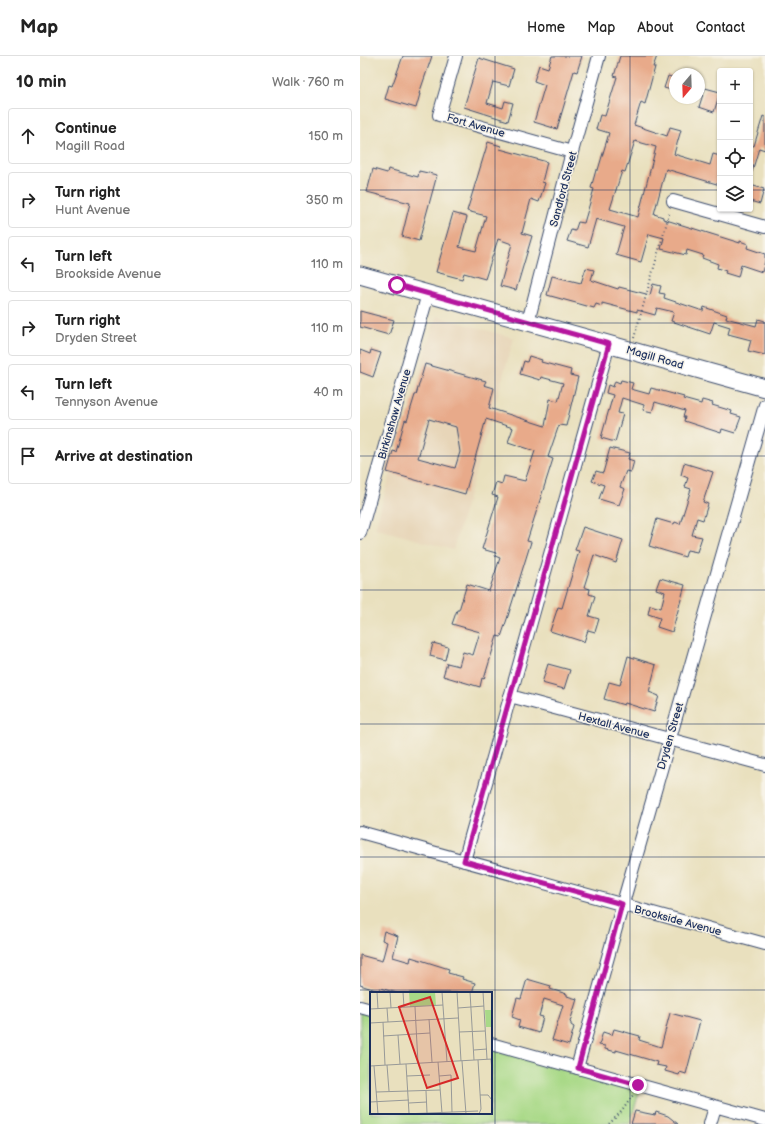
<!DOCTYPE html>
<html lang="en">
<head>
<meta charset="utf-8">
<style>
	body { margin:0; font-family:"Balsamiq Sans",sans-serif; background:#f2f2f2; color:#222 }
	.controls { position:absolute; right:12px; top:12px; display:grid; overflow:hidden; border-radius:4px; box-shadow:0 1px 3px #0004 }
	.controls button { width:36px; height:36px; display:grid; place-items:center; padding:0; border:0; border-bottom:1px solid #e0e0e0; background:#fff; color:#222; font:20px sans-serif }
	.compass { position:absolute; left:309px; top:12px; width:36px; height:36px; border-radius:50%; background:#fff; box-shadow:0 1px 3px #0004; rotate:199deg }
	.stop { position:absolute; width:12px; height:12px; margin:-9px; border:3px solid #b5179e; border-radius:50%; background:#fff }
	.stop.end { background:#b5179e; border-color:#fff; box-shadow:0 1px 4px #0008 }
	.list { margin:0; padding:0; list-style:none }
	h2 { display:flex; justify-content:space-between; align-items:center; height:52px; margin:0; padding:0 16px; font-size:17px }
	h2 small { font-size:13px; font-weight:400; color:#767676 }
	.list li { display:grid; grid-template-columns:26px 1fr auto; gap:12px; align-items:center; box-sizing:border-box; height:56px; margin:0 8px 8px; padding:0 8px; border:1px solid #e0e0e0; border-radius:4px }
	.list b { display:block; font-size:15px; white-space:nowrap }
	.list p { margin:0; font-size:13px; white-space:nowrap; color:#767676 }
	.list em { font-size:13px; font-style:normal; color:#767676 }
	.icon { flex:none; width:22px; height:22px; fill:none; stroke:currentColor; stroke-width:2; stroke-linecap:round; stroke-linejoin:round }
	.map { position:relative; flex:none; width:405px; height:1068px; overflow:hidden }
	header { display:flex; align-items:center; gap:24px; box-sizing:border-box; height:56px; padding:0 20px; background:#fff; border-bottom:1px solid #e0e0e0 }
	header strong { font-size:19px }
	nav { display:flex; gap:22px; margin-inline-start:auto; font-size:14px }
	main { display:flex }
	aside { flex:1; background:#fff }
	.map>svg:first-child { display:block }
</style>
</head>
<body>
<header>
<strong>Map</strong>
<nav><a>Home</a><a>Map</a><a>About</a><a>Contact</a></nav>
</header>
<main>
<aside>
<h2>10 min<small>Walk · 760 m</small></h2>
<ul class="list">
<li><svg class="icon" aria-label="ahead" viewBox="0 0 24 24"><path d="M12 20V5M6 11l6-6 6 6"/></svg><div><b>Continue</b><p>Magill Road</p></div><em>150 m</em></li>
<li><svg class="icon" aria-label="right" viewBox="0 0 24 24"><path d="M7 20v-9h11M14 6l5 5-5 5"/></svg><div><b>Turn right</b><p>Hunt Avenue</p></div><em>350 m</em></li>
<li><svg class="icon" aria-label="left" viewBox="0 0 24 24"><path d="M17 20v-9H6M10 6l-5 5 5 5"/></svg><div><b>Turn left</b><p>Brookside Avenue</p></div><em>110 m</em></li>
<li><svg class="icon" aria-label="right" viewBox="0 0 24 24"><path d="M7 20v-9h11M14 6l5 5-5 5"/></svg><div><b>Turn right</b><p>Dryden Street</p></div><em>110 m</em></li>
<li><svg class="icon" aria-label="left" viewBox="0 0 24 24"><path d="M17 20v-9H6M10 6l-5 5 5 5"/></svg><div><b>Turn left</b><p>Tennyson Avenue</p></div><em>40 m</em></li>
<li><svg class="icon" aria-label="arrive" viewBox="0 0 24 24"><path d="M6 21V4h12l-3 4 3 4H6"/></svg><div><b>Arrive at destination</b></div></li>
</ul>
</aside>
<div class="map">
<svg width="405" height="1068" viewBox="0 0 405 1068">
	<rect width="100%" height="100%" fill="#f7f3e8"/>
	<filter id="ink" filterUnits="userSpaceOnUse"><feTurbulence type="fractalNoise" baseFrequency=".025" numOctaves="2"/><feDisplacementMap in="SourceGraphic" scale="8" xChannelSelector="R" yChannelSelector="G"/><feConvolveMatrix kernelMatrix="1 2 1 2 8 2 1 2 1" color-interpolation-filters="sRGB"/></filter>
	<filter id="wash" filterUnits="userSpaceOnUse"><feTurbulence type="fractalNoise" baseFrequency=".012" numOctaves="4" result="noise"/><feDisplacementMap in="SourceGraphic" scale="16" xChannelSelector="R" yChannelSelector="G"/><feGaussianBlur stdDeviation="0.9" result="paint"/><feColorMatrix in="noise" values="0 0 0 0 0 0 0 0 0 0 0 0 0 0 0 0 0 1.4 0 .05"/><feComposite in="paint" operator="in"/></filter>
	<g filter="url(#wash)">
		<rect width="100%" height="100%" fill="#e9e0be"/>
		<path fill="#e7d5b8" d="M76 260 154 282 93 494 15 472Z"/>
		<path fill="#a9d987" stroke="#628472" d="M0 956 11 959V1057H131V992L280 1033 270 1068H0Z"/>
		<g id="blocks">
			<path fill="#e8aa8a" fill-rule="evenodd" d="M43 0H72L59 38H60L56 52 25 43 29 29 32 30Z
				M192 0H222L217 16 214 15 197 73 174 66 185 29 174 25 179 9 188 12Z
				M260 0H297L293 11H295L285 48 281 46 274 69 307 80 310 71 321 74 314 98 350 109 353 98 360 100V129L306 113 294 158 303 161V163L380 187V185L388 188 387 192 405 198V205L402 216 381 209 378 221 365 217 366 215 357 212 358 208 342 202 343 199 327 194 326 199 301 193 304 182 289 178 281 206 256 199 264 171 236 163 228 191 207 185 211 174 215 175 218 166 224 167 234 133 231 132 236 114H238L249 77 236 73 240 59 245 60 257 21 254 20ZM275 85 296 91 278 161 250 153 262 115 265 116Z
				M119 2 154 13 149 30 133 26 127 47 143 52 145 45 153 47 148 65 104 51Z
				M308 20 315 22V35L304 32Z
				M345 32 360 36 354 56 339 51Z
				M403 60 405 61V94L399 92 392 116H390V89L394 90Z
				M128 86 141 90 140 93 187 106 182 126 185 127 179 146 171 143 162 177 172 180 156 234 140 230 152 188 138 183 125 223 104 217 102 223 76 216 93 157 107 161 99 191 116 195 126 160 107 155Z
				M13 113 27 117 28 113 58 121 59 115 77 119 59 185 42 180 50 147 7 136Z
				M390 129 404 133 400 148 390 145Z
				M226 212 234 214 231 224 258 233 259 231 290 239 293 228 301 230 299 237 305 238 304 242 343 255 344 251 367 259 366 262 396 270 398 263 405 265V299L388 295 391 284 368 278 370 271 354 266 350 278 311 265 314 256 297 252 295 259 277 254V256L242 247V250L236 248 234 252 187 239 192 220 221 227Z
				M0 255 34 264 29 279 0 271Z
				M0 294 10 298 11 294 21 297 13 321 0 316Z
				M169 300 182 304 181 306 211 314 210 319 218 321 206 370 199 369 188 401 193 403 167 485 171 486 148 560 141 581 137 580 124 623 122 622 120 631 83 620 87 607 99 610 103 596 113 599 120 576 92 568 97 554H99L107 528 129 535 140 502 135 500 136 497 122 493 138 441 132 439 136 426 142 428 144 420 165 425 175 395 148 386 153 372 126 363 105 438 27 416 33 395 36 396 45 364 47 365 55 339H56L65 308 126 325 124 329 134 332 129 352 185 370 190 343 198 345 203 327 181 321 180 324 160 318 164 305 167 306ZM69 363 96 371 100 396 95 412 58 402Z
				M261 324 273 327 271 333 289 338 291 332 324 341 323 343 341 348 342 344 353 347 352 349 372 355 371 358 381 361 375 377 362 373 361 377 324 365 325 361H323L325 355 295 346 292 356 283 354 284 349 262 342 258 357 263 358 255 386 241 382 253 339 246 337 248 329 253 331 255 325 260 327Z
				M250 392 270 397 268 403 274 405 271 416 266 415 260 431 265 433 259 449 239 443 244 429 232 425 236 415 243 417Z
				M324 407 353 416 343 446 348 448 343 464 337 462 332 479 342 481 337 496 327 494 325 501 289 490 297 463 314 468 315 466 320 468 331 433 325 431 328 422 321 419Z
				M223 471 263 484 256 507 234 499 224 531 230 533 229 538 235 540 229 560 239 563 235 576 228 574 224 586 190 575 198 551 202 552 219 495 215 494Z
				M300 522 325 529 312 576 297 571 300 562 288 558 290 549 301 552 305 536 296 533Z
				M73 587 88 591 85 604 70 600Z
				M268 600 296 609 289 636 299 640 294 656 265 647 264 649 244 643 249 626 260 629Z
				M188 608 210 614 204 633 182 627Z
				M24 875 38 880 33 901 50 906 51 901 89 913 88 917 103 921 102 923 115 927 112 937H37L20 932 19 935 0 929V899L22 905 27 886 22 884Z
				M167 923 191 930 190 933 207 938V940L210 941 217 943 210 966 211 967V969L214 971 209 989 192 984 203 949 184 943 179 960 183 961 179 977 158 971 160 964 152 961 157 942 161 943Z
				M310 957 340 965 326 1018 320 1016 319 1019 305 1015 306 1011 296 1009 297 1006 256 994V996L245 993V990L239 989 243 976 252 979 254 973 280 980 279 984 301 991Z
				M275 1055 295 1059 296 1056 308 1060 318 1068H271Z"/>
		</g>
	</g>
	<g filter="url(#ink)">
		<use href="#blocks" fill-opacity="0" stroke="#3a4a6c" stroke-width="1"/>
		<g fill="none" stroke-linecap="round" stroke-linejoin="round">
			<defs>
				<path id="street" d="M96 0 79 59 212 96
					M313 145 405 171
					M168 266 212 96 239 0
					M0 477 68 238
					M150 640 405 709
					M0 776 405 888
					M104 805 249 288
					M0 951 11 954
					M131 988 405 1064
					M217 1012 265 840 405 349
					M350 1068 355 1051"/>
				<path id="secondary" d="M0 219 405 332"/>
			</defs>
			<use href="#street" stroke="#3a4a6c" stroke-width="14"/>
			<use href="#secondary" stroke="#3a4a6c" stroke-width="19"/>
			<path stroke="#3a4a6c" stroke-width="2" stroke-dasharray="1 3" stroke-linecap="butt" d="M274 282 310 155
				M249 1068 262 1055 273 1039"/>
			<use href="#street" stroke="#fff" stroke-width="12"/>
			<use href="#secondary" stroke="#fff" stroke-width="17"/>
		</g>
	</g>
	<g fill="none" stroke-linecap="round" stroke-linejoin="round" filter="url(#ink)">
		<path stroke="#b5179e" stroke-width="5" d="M37 229 249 288 104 805 262 848 218 1012 278 1029"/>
	</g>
	<path fill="none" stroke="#1b2f5e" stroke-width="1" stroke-opacity="0.55" d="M135 0V1068M270 0V1068M0 134H360M390 134H405M0 267H405M0 400H405M0 534H405M0 668H405M0 801H405M0 934H405"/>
	<g text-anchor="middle" stroke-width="3" stroke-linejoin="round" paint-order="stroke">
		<g font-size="11" fill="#1b2f5e" stroke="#f7f3e8">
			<text transform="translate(116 69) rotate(16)" y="4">Fort Avenue</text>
			<text transform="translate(203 133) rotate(-75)" y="4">Sandford Street</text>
			<text transform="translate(295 301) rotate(16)" y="4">Magill Road</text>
			<text transform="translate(34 358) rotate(-74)" y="4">Birkinshaw Avenue</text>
			<text transform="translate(254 669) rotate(15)" y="4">Hextall Avenue</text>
			<text transform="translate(310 680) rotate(-74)" y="4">Dryden Street</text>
			<text transform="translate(318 864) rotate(15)" y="4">Brookside Avenue</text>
		</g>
	</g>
	<g transform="translate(10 936)">
		<rect width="122" height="122" fill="#e9e0be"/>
		<path d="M39 0H65L66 13 40 15ZM115 18H122V35H116Z" fill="#a9d987"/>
		<path fill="none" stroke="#979998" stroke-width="1" d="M7 0 8 17M20 0 21 16M33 0 34 15M72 0 77 70M87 0 91 69M100 0 104 68M113 0 117 67M45 15 48 71M17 16 18 30M88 16 114 14M0 17 73 13M59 27 62 70M13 30 15 73M0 31 88 26M89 40 115 39M28 43 30 72M13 44 60 41M104 58 117 57M121 67 122 79M108 68 111 117 109 122M92 69 96 122M68 70 72 121M36 72 39 121M17 73 19 99M0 74 122 67M4 74 8 122M37 84 60 83M69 84 81 83 82 120M56 99 57 121M6 100 70 98M110 103H118L122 108M0 110 39 108M39 111 57 110M33 122 108 119"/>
		<path fill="#d62828" fill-opacity="0.15" stroke="#d62828" stroke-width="2" d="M60 5 88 86 57 96 29 15Z"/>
		<rect width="122" height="122" fill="none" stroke="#1b2f5e" stroke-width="2"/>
	</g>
</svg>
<div class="controls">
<button>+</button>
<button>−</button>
<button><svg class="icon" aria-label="locate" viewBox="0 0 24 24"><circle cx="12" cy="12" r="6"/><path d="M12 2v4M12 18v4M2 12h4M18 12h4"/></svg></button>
<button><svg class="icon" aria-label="layers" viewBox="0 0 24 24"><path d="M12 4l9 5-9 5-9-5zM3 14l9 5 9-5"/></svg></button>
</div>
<svg class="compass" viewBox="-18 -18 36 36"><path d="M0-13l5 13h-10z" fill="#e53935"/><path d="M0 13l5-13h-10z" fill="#767676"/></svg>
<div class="stop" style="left:37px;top:229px"></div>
<div class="stop end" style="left:278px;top:1029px"></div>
</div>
</main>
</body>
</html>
